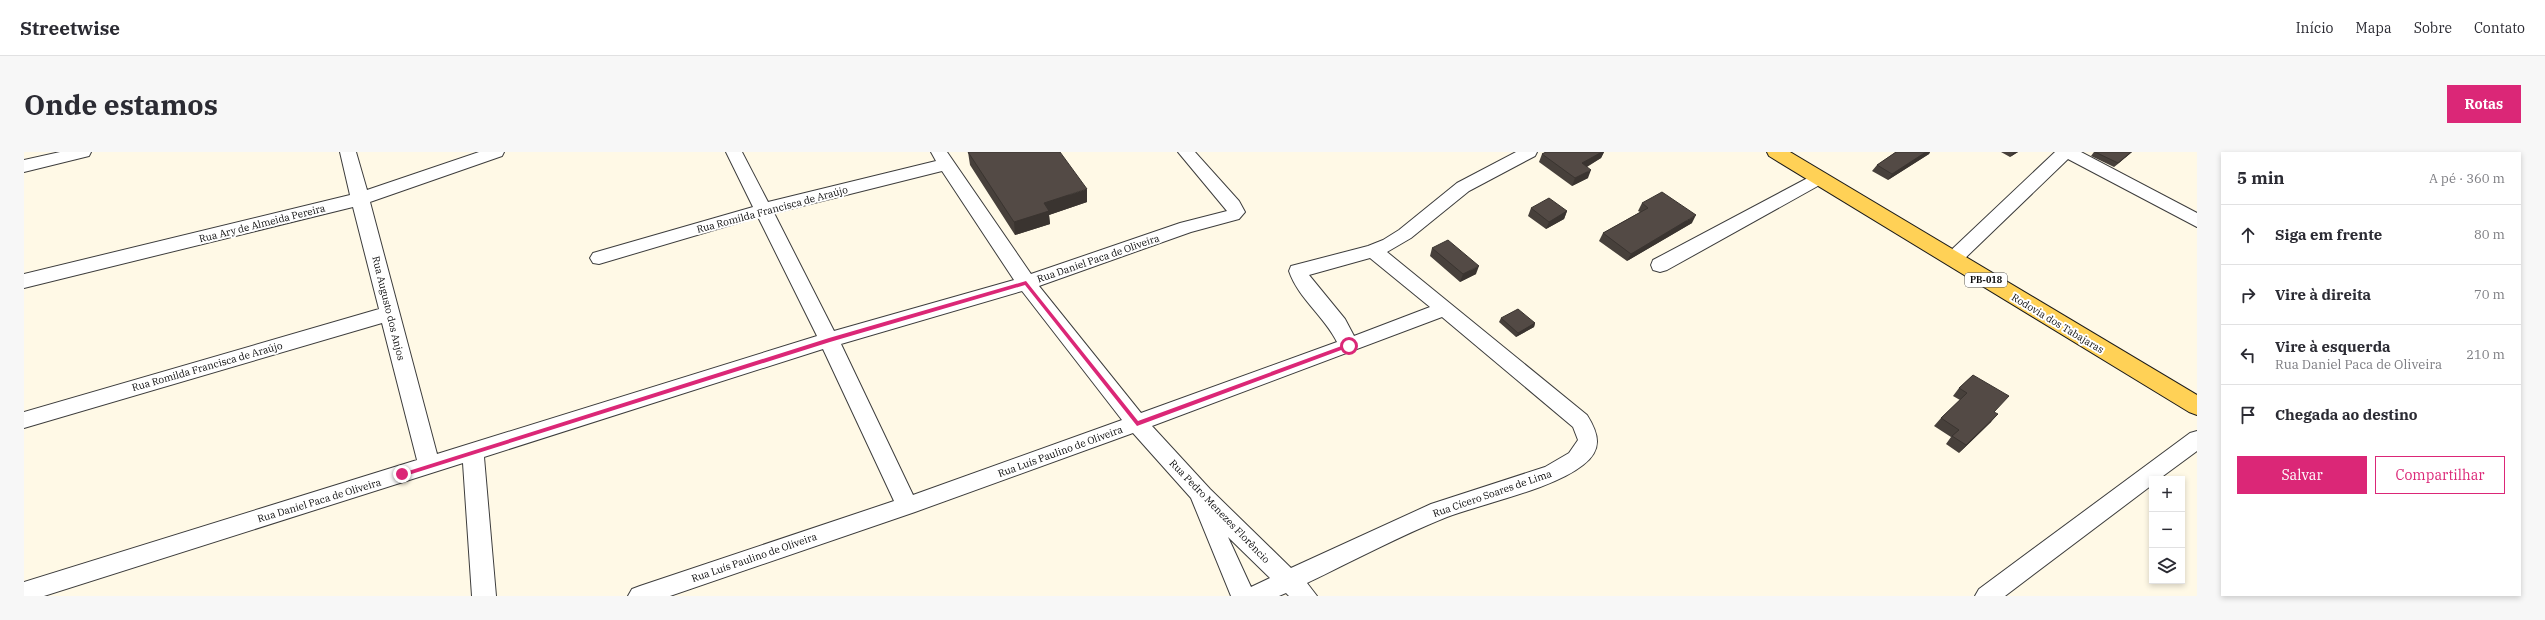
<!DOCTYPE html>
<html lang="pt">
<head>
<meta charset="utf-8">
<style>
	body { margin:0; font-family:"IBM Plex Serif",serif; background:#f7f7f7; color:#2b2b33 }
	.controls { position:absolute; right:12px; bottom:12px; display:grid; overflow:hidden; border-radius:0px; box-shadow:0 2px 6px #0003 }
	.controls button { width:36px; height:36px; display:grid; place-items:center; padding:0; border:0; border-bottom:1px solid #e1e1e2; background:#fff; color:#2b2b33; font:20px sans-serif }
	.stop { position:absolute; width:12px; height:12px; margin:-9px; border:3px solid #db2777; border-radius:50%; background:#fff }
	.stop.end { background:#db2777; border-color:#fff; box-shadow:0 1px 4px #0008 }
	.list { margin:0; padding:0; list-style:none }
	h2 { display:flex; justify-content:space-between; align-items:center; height:52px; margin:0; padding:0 16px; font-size:17px }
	h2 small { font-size:13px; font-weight:400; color:#7c7c81 }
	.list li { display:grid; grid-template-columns:26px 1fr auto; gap:12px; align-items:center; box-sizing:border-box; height:60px; padding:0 16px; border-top:1px solid #e1e1e2 }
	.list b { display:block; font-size:15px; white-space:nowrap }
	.list p { margin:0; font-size:13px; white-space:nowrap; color:#7c7c81 }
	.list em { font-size:13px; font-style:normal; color:#7c7c81 }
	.actions { display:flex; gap:8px; padding:12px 16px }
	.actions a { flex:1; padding:9px 0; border:1px solid #db2777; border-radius:0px; text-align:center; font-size:14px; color:#db2777 }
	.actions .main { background:#db2777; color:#fff }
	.icon { flex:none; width:22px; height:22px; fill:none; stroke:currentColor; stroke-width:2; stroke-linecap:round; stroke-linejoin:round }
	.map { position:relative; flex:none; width:2173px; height:444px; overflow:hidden; border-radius:0px }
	header { display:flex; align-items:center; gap:24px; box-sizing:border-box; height:56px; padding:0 20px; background:#fff; border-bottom:1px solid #e1e1e2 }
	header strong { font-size:19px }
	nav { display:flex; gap:22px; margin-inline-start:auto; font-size:14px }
	.intro { display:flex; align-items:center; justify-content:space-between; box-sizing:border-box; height:96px; padding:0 24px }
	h1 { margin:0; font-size:28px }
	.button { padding:10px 18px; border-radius:0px; background:#db2777; color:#fff; font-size:14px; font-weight:700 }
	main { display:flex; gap:24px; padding:0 24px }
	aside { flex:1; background:#fff; border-radius:0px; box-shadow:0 2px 6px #0003 }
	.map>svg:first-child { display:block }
</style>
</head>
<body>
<header>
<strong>Streetwise</strong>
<nav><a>Início</a><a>Mapa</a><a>Sobre</a><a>Contato</a></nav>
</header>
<div class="intro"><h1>Onde estamos</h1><a class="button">Rotas</a></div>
<main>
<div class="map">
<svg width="2173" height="444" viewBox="0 0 2173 444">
	<rect width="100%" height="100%" fill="#fff9e6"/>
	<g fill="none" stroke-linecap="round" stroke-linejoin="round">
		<defs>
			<path id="minor" d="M36 0H67L65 4 0 20V8Z
				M316 0H332L343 38 455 0H480L478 4 346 50 413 302 793 184 734 65 575 112 569 111 566 106 569 101 729 55 702 0H718L744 50 912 9 907 0H923L1007 122 1156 71 1203 59 1154 0H1171L1215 49 1221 60 1215 67 1167 80 1015 134 1117 261 1313 190C1301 165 1274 146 1265 119L1267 114 1344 94 1359 88 1375 78 1433 31 1492 0H1513L1511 4 1445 39 1387 86 1363 100 1563 263C1575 282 1579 298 1559 313 1529 337 1461 351 1423 365 1375 384 1329 409 1283 431L1293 444H1265L1262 441 1255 444H1207L1167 346 1109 281 891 360 646 444H604L608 437 616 434 870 349 799 197 460 305 472 444H448L439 311 20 444H0V430L393 308 358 171 0 276V260L355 157 329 55 0 136V122L326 43ZM918 19 990 128 810 179 750 61ZM1346 106 1406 155 1330 184 1321 167 1285 123ZM998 139 1098 268 889 343 817 192ZM1418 165 1549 275 1554 288 1545 301 1521 315 1407 352 1267 416 1186 337 1128 274ZM1204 385 1246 426 1227 435Z
				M2031 0H2057L2173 61V75L2044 7 1935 112 1929 113 1923 112 1920 107 1923 102Z
				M1795 20 1801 22 1804 26 1801 30 1643 118 1636 120 1629 118 1627 113 1629 108Z
				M2173 279V299L2135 327H2128V333L1981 444H1951L1955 437 2166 281Z"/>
			<path id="major" d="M1743 0H1766L2173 243V263L2165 260 1745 4Z"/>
		</defs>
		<use href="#minor" stroke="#3d3d3d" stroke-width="2"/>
		<use href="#major" stroke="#1b1b1b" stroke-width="2"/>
		<use href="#minor" fill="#fff" fill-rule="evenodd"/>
		<use href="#major" fill="#ffd156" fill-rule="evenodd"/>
	</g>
	<path fill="#47403b" d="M944 0 1063 50 1025 63 1026 72 991 83 946 13Z
		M1522 0H1580L1577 6 1563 15 1564 26 1548 34 1515 10 1518 2Z
		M1872 0H1906L1905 2 1864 28 1848 19 1853 13Z
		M1977 0H1994L1986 5Z
		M2070 0H2108L2090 15 2067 4Z
		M1618 51 1668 71 1603 109 1575 89 1579 81 1616 60 1614 59Z
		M1507 56 1543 59 1540 67 1522 77 1504 64Z
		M1408 96 1452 122 1436 130 1406 104Z
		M1477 166 1511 171 1510 175 1492 185 1475 170Z
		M1949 223 1970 260 1967 270 1935 301 1922 292 1927 285 1910 274 1917 266 1936 248 1929 244 1935 236Z"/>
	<path fill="#3a3430" d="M1578 0H1580L1577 6 1555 19 1558 11Z
		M1902 0H1906L1905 2 1864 28 1868 22Z
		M1990 0H1994L1986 5Z
		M2107 0H2108L2090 15 2094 11Z
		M1567 18 1564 26 1548 34 1551 26Z
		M1063 37V50L1025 63 1026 72 991 83 990 70 1020 51Z
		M1543 59 1540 67 1522 77 1525 70Z
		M1672 63 1668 71 1603 109 1607 102Z
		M1455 114 1452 122 1436 130 1439 122Z
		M1511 171 1510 175 1492 185 1494 181Z
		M1974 262 1967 270 1935 301 1942 293Z"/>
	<path fill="#534a45" stroke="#3a3430" d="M944 0H1036L1063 37 1020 51 1025 59 990 70Z
		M1522 0H1578L1558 11 1567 18 1551 26 1518 2Z
		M1872 0H1902L1868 22 1853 13Z
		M2071 0H2107L2094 11Z
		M1638 40 1672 63 1607 102 1579 81 1624 56 1618 51Z
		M1525 46 1543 59 1525 70 1507 56Z
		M1424 88 1455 114 1439 122 1408 96Z
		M1494 157 1511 171 1494 181 1477 166Z
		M1949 223 1985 244 1970 260 1974 262 1942 293 1928 284 1935 278 1917 266 1943 241 1935 236Z"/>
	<path fill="#db2777" d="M1002 129 1114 269 1323 192 1328 194 1113 274 1001 133 806 190 378 325 375 322 805 186Z"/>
	<g text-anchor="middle" stroke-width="4" stroke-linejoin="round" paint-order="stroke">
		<rect fill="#fff" stroke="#545454" stroke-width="1" x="1941" y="121" width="42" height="14" rx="3"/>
		<g font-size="9" font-weight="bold" fill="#0a0a0a">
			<text x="1962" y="131">PB-018</text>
		</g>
		<g font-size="10" fill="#0a0a0a" stroke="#fff">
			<text transform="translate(748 57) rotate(-15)" y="4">Rua Romilda Francisca de Araújo</text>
			<text transform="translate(238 71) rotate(-14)" y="4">Rua Ary de Almeida Pereira</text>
			<text transform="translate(1074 106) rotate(-19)" y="4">Rua Daniel Paca de Oliveira</text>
			<text transform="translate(365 156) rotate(76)" y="4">Rua Augusto dos Anjos</text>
			<text transform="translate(2034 171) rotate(31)" y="4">Rodovia dos Tabajaras</text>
			<text transform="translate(183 214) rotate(-16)" y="4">Rua Romilda Francisca de Araújo</text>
			<text transform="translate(1036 299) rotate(-20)" y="4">Rua Luís Paulino de Oliveira</text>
			<text transform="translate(1468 341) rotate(-19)" y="4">Rua Cícero Soares de Lima</text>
			<text transform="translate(295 348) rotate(-17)" y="4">Rua Daniel Paca de Oliveira</text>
			<text transform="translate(1196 359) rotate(46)" y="4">Rua Pedro Menezes Florêncio</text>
			<text transform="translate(730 405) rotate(-19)" y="4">Rua Luís Paulino de Oliveira</text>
		</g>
	</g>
</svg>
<div class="controls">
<button>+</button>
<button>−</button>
<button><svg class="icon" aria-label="layers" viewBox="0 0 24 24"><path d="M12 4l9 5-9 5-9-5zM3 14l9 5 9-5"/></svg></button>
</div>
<div class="stop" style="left:1325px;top:194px"></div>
<div class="stop end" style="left:378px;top:322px"></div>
</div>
<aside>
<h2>5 min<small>A pé · 360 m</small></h2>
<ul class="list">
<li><svg class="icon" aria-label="ahead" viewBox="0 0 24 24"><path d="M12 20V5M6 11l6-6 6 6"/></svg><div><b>Siga em frente</b></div><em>80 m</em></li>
<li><svg class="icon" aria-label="right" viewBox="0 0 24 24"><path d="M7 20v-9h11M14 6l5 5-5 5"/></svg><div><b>Vire à direita</b></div><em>70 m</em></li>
<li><svg class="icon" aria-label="left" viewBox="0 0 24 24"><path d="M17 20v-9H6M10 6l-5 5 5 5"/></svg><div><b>Vire à esquerda</b><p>Rua Daniel Paca de Oliveira</p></div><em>210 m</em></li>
<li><svg class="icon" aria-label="arrive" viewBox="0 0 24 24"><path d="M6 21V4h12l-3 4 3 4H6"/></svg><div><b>Chegada ao destino</b></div></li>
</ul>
<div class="actions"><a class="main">Salvar</a><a>Compartilhar</a></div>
</aside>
</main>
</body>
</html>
